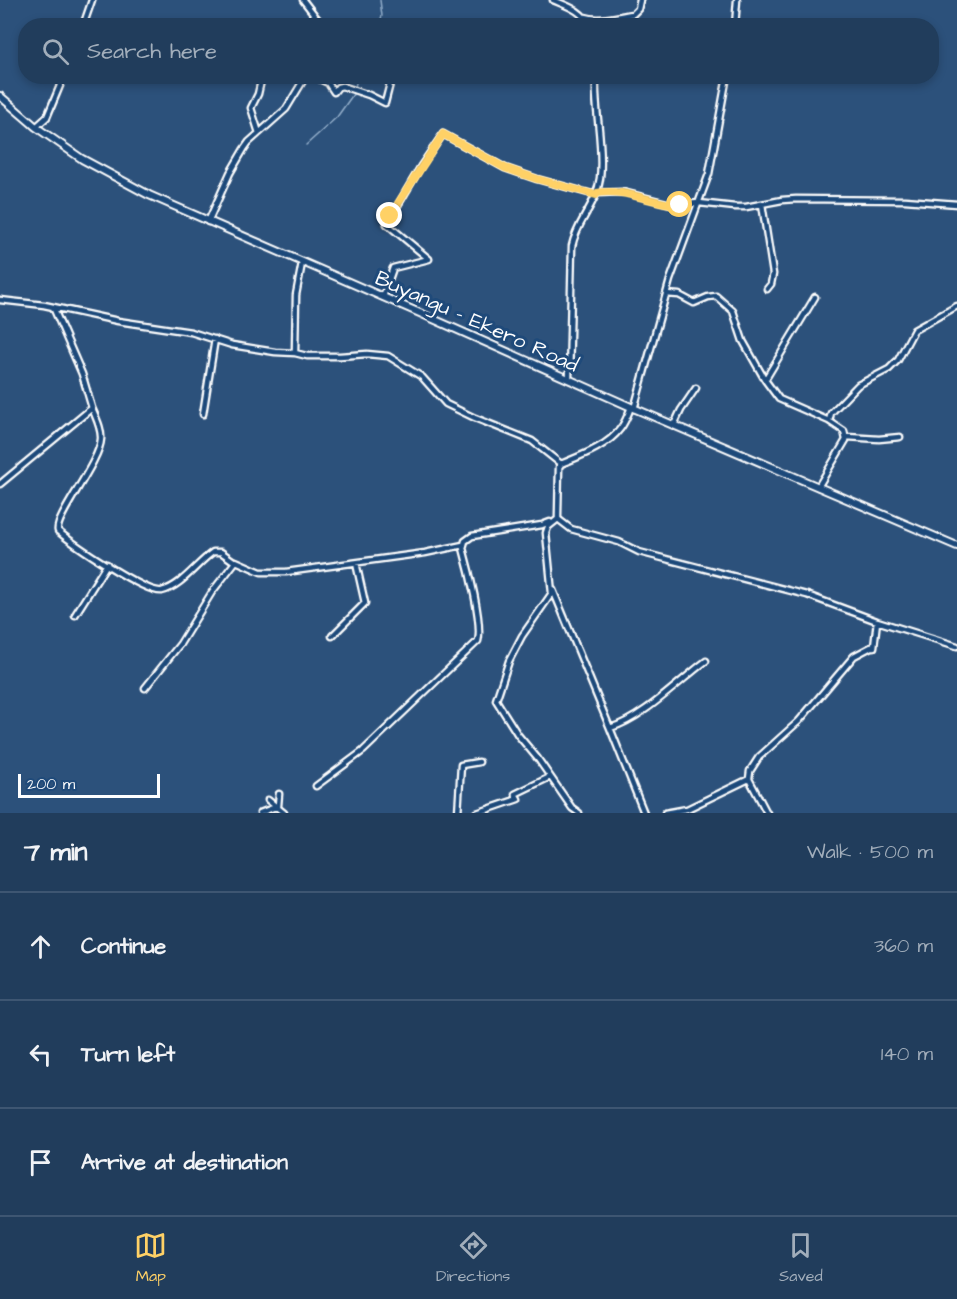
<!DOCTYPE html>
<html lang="en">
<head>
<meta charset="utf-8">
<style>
	body { margin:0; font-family:"Architects Daughter",sans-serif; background:#294462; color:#f1f3f6 }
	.scale { position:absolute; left:18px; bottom:15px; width:142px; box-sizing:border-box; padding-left:6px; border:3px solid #fff; border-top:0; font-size:16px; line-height:21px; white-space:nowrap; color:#fff; -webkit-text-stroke:4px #1f4a7a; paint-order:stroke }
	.stop { position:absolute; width:18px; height:18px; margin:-14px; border:4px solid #ffd166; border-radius:50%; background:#fff }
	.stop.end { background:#ffd166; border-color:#fff; box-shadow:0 2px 6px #0008 }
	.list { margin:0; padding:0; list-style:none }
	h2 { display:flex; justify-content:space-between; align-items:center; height:78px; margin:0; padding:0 24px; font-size:26px }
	h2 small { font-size:20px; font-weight:400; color:#a2aebb }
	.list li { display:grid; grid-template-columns:39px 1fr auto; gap:18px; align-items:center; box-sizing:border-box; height:108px; padding:0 24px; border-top:2px solid #3e5672 }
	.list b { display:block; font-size:22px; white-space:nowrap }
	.list em { font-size:20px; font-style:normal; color:#a2aebb }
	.icon { flex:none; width:33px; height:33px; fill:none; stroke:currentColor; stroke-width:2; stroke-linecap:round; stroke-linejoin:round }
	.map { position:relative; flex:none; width:957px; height:813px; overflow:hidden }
	.search { position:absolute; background:#213d5c; box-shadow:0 3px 9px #0003; left:18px; right:18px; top:18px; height:66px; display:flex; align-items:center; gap:15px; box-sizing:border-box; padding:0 21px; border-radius:24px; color:#a2aebb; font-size:22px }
	.sheet { height:402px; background:#213d5c }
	nav { display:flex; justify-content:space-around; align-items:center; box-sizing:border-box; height:84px; border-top:2px solid #3e5672; background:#213d5c; font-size:16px; color:#a2aebb }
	nav a { display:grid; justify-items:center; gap:3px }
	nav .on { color:#ffd166 }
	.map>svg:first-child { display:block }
</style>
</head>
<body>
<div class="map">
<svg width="957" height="813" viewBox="0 0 957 813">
	<rect width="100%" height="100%" fill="#2c517b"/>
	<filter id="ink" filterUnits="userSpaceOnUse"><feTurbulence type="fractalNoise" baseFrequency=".0167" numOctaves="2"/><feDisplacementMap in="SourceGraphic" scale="12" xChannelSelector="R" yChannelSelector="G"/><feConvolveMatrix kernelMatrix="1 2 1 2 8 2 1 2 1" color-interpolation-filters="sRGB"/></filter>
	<g filter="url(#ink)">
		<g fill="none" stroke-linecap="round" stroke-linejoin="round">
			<path stroke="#94afcb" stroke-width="1.5" d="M378 26 382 16 380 0
				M355 89 357 76
				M306 145 337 117 354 93"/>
			<defs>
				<path id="minor" d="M303 0 323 26
					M553 0C567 6 583 10 589 26
					M585 17C600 22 617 16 633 14L638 9 640 0
					M735 23 745 26
					M83 26 92 0
					M735 26 737 0
					M281 76H288
					M313 76 328 83 334 92 338 87 342 86 369 95 385 103 392 76
					M36 127 47 117 64 76
					M259 133 251 108 258 94 261 81 263 78 276 76
					M597 193 623 192 675 205 699 203 735 207H746L782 200 796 199 905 200 957 204
					M762 204 773 274 771 284 767 289
					M208 222 230 173 244 149 249 142 286 109 306 76
					M666 294 679 295 694 303 708 297 716 296 733 311 743 341 765 380
					M383 297 393 268 429 259 387 224 421 166 443 134 505 168 537 179 596 195
					M815 297 765 380 779 399 829 421
					M0 300 44 305 118 321 191 332 232 345 275 352 295 353 307 356H340L367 354 388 356 422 377 446 404 475 418 532 441 561 464
					M295 353 296 295 302 263
					M569 379 572 246C577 221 597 204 600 178 604 145 594 110 596 76
					M92 408C96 418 102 429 101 439 100 462 54 518 58 531 72 543 146 594 162 591 182 586 197 563 213 552H221L235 562
					M634 409 670 280 709 174 727 76
					M203 414 215 339
					M674 425 681 410 696 388
					M847 437 879 439 900 437
					M0 484 92 408 82 374 53 307
					M818 487 846 440 844 431 829 421 831 413 858 385 889 369 898 360 914 330 957 306
					M558 519 571 529 619 542 639 552 807 595 877 621 957 646
					M553 590 610 728
					M75 615 107 564
					M332 636 365 603 356 563
					M145 688 180 644 212 592 236 561 261 572H286L425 553 463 545
					M749 779 767 813
					M316 786 363 751 478 641C483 624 468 566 463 548L465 541 472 536 542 525 550 522
					M268 800 284 813
					M278 806 279 794
					M260 813 278 806
					M458 813 461 765 479 762
					M477 813 518 799 515 794 550 777
					M579 813 572 808 538 759 518 735 496 700 509 661 522 636 552 593 546 533 548 527 558 519V515L559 467 561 464C580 456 608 446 620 429 625 423 628 415 631 407
					M644 813 610 728C642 719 679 681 706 661
					M665 813 687 809 749 779 750 771 759 757 799 721 854 656 871 647H874L877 621"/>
				<path id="major" d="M0 96 36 127 82 159 149 195 422 314 631 407 957 546"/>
			</defs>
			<use href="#minor" stroke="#fff" stroke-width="9"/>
			<use href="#major" stroke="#fff" stroke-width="10"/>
			<use href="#minor" stroke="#1f4a7a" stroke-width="4.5"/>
			<use href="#major" stroke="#1f4a7a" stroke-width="6"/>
		</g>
	</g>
	<g fill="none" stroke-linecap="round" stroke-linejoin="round" filter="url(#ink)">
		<path stroke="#ffd166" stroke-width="8" d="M390 216 443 134 505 168 537 179 596 195 597 193C626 188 651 204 680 205"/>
	</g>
	<g text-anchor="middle" stroke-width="6" stroke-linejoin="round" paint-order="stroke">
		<g font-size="21" fill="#fff" stroke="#1f4a7a">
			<text transform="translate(477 321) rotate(24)" y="7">Buyangu - Ekero Road</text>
		</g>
	</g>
</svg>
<div class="scale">200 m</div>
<div class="stop" style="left:680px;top:205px"></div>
<div class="stop end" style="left:390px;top:216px"></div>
<div class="search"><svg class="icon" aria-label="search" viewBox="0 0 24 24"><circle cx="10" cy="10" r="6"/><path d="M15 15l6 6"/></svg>Search here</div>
</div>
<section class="sheet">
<h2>7 min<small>Walk · 500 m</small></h2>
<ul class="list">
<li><svg class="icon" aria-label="ahead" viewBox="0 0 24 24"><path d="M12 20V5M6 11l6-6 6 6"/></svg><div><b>Continue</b></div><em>360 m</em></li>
<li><svg class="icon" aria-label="left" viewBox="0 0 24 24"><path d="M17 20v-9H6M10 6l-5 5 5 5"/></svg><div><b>Turn left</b></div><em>140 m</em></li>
<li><svg class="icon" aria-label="arrive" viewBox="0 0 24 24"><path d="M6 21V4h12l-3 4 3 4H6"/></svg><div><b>Arrive at destination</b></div></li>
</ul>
</section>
<nav>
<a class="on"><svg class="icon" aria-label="map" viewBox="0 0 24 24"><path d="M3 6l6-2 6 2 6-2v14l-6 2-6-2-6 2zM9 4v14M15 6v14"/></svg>Map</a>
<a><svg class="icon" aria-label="directions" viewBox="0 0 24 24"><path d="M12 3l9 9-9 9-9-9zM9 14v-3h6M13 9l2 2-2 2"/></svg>Directions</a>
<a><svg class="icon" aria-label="saved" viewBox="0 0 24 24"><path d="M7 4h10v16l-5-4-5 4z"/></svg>Saved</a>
</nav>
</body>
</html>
